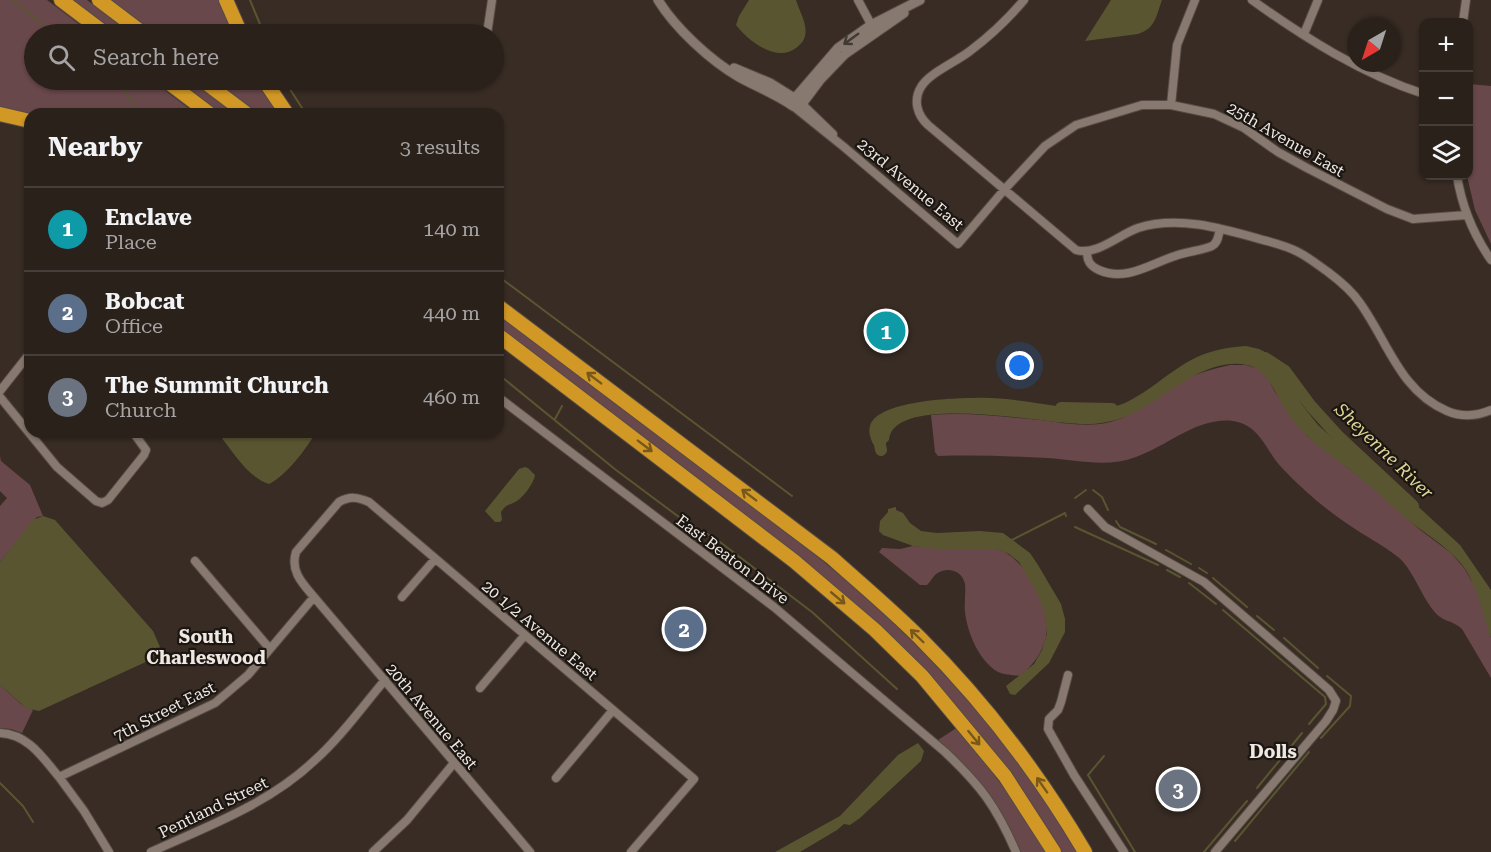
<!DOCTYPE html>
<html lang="en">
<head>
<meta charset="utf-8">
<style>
	body { margin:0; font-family:"Roboto Serif",serif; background:#362e28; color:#f1f3f6 }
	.controls { position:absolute; right:18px; top:18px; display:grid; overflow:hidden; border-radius:12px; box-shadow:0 2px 4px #0004 }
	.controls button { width:54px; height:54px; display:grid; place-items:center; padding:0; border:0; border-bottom:2px solid #463e3a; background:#2a211b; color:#f1f3f6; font:30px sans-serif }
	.compass { position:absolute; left:1347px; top:18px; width:54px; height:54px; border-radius:50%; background:#2a211b; box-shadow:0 2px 4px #0004; rotate:219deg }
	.you { position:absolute; left:1020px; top:366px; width:21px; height:21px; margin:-15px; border:4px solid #fff; border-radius:50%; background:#1a73e8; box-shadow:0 0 0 9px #1a73e833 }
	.badge { display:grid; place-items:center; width:39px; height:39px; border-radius:50%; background:#d19dfe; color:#fff; font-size:20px; font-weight:700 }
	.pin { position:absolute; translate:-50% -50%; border:3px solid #fff; box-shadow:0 2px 6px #0006 }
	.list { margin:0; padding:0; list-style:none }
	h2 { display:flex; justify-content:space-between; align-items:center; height:78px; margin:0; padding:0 24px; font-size:26px }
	h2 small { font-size:20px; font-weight:400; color:#a5a3a3 }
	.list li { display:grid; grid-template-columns:39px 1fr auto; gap:18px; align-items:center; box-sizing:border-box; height:84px; padding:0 24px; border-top:2px solid #463e3a }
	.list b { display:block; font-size:22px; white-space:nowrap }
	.list p { margin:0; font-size:20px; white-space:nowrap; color:#a5a3a3 }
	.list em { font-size:20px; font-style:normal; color:#a5a3a3 }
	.icon { flex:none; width:33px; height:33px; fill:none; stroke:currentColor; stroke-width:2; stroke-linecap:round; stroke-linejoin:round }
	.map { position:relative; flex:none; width:1491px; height:852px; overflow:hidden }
	.search { position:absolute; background:#2a211b; box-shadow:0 2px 4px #0004; left:24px; top:24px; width:480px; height:66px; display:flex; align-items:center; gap:15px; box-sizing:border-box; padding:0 21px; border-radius:33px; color:#a5a3a3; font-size:22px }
	.panel { position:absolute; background:#2a211b; box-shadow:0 2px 4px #0004; left:24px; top:108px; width:480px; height:330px; border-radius:18px }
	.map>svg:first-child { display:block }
</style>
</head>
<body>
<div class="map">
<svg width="1491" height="852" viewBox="0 0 1491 852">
	<rect width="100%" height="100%" fill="#382c24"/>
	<path fill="#69484b" d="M0 0H47L92 34H34V80H151L196 114H30V117L0 110Z
		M66 0H87L132 34H112Z
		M105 0H221L236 34H150Z
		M170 80H191L236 114H216Z
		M209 80H259L281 114H255Z
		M1469 84 1491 86V244L1475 210 1467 176H1468Z
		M498 313C565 364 633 415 700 466 759 511 819 555 874 605 950 674 1026 763 1078 852H1062L1041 818 998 759 914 661 849 599 783 545 498 329Z
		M1230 365H1246L1258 369 1267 377 1275 392 1307 436 1365 481 1419 529 1451 553 1464 568 1476 588 1491 638V678L1462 629C1451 619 1443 623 1433 610 1421 595 1412 568 1398 557 1383 545 1365 536 1349 525 1325 509 1303 490 1283 469 1266 452 1261 425 1233 421 1197 417 1168 446 1136 457 1107 468 1077 460 1047 458 1010 456 974 455 938 456L935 452 931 415C969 412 1005 417 1041 420 1062 423 1085 427 1106 423 1135 417 1157 396 1182 381 1197 373 1213 369 1230 365Z
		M0 456 1 461 30 485 43 516 37 517 0 562V506L7 498 0 491Z
		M913 546C929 547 944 549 960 549 972 548 985 546 997 549 1025 556 1052 610 1046 637 1042 654 1033 664 1021 676 1014 675 1004 675 998 672 979 661 967 632 965 612 964 603 966 593 965 584 962 570 947 566 936 574 933 577 930 582 927 585H920L879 552 882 548 900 549Z
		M0 685 21 704 33 710 22 733 11 729 0 728Z
		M958 727 1025 816 1047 852H1021C1000 803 977 776 938 740Z"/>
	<path fill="#5a5531" d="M749 0H796C799 11 808 24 805 36 804 41 800 45 796 48 777 63 748 41 736 25L739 16Z
		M1111 0H1162C1156 16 1156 28 1138 34L1085 41Z
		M1246 346 1259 349 1271 355 1303 406 1318 425 1372 473 1392 489 1412 501 1460 545 1491 590V638C1482 614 1479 588 1463 566 1449 548 1430 537 1412 523 1395 510 1380 494 1364 481 1346 465 1325 453 1307 436 1300 429 1292 420 1287 412 1275 395 1269 370 1247 365 1202 356 1163 402 1125 417 1111 422 1095 425 1080 424 1048 424 893 392 889 440L885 444H873C871 439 868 433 870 426 877 401 951 398 973 398 1016 396 1058 410 1101 409 1135 408 1166 371 1197 357 1213 350 1229 347 1246 346Z
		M217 432H316C307 448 286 476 269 484 247 477 232 450 217 432Z
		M525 467 528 468 535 475C534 483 522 500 513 503 506 506 506 505 501 512L502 520 500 522H495L485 511 519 469Z
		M896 507V510L903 513 910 523 921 531 937 533 980 531 1003 533 1030 553 1038 565 1061 604 1065 619V632L1049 663 1015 695 1010 694 1006 686 1034 664 1042 650 1047 634 1045 615 1038 595 1019 562 1009 554 997 549H938L913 546 883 535 879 531 880 521 888 512V509Z
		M43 516 55 520 153 631 160 647 150 660 39 711 26 708 0 685V562L33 520Z
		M918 743 924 751 921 761 860 818 850 825 844 824 837 830 800 852H775L840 816 898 755Z"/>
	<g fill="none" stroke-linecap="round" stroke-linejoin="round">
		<path stroke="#5a5531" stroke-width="2" d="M12 0 55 34
			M250 0 264 34
			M112 80 124 89 139 114
			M284 80 306 114
			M498 276 792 496
			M498 374 616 470 687 523 716 539 812 612 897 689
			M555 419 562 406
			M1093 490 1102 497 1108 510
			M1075 498 1086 490
			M1116 521 1120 527 1156 544
			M1075 527 1158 565
			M1012 540 1065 513 1066 516
			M1166 550 1191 564
			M1199 568 1207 573
			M1167 570 1180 577
			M1213 578 1247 607
			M1189 583 1216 604
			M1223 610 1325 697 1326 704 1309 724
			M1257 616 1274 630
			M1284 638 1318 668
			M1321 738 1350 706 1351 696 1327 676
			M1104 756 1088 775 1135 852
			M0 783 23 806 33 822
			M1257 788 1302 733
			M1235 841 1309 752
			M1204 852 1247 801"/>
		<path stroke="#5a5531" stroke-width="12" d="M1265 358 1285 371 1310 405 1339 437 1413 506
			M1061 408 1112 409
			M877 429 881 450"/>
		<defs>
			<path id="minor" d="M858 0 873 28
				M1024 0C1008 19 990 36 970 51 956 62 929 73 921 87 913 100 917 115 928 125L1076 250C1097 256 1118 235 1138 228 1179 215 1224 229 1263 240 1275 243 1287 246 1298 252 1308 257 1318 265 1328 272 1340 281 1352 291 1360 303 1388 342 1400 391 1447 411 1461 417 1477 416 1491 410
				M1252 0C1305 38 1362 74 1424 94
				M1463 22 1466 0
				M487 34 492 0
				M1304 34 1318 0
				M802 104 833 134
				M1171 105 1177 45 1195 0
				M793 106 844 147 958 244 1004 190 1045 146 1076 125 1142 105H1171L1214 114 1244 128 1278 152 1307 168 1387 209 1413 219 1467 215
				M1457 176C1462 207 1473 234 1491 260
				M1087 252C1087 261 1090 266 1099 270 1126 282 1150 264 1175 256 1185 252 1204 250 1212 246 1218 243 1218 236 1220 230
				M0 391 30 353
				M0 397 57 467 96 501 102 503 108 500 144 455 146 450 133 432
				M498 397 774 607 945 752C981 786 996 806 1016 852
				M1088 509 1105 527 1204 582 1313 676 1329 690 1336 701 1333 710 1326 721 1215 852
				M195 561 270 649
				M314 597 530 852
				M402 597 435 559
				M1068 675 1061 702 1058 710 1049 719 1048 729 1074 775 1124 852
				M480 688 525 635
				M0 733C28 734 43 758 59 777L215 703 248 675 314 597C302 583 290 571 296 552L339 502C350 496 357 497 369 502L694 779 631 852
				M59 777 84 811 109 852
				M556 778 613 710
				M151 852C208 826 269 804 315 760 341 737 362 707 385 680
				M373 852 407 820 454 763"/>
			<path id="tertiary" d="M658 0C675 28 711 61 739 77 757 87 776 94 793 106
				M734 68 770 83 799 101
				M793 106 795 98 838 48 871 25 920 0
				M793 106 802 104 820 80 845 54 904 13"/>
			<path id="motorway" d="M61 0 106 34
				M99 0 144 34
				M226 0 241 34
				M165 80 210 114
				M202 80 247 114
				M264 80 287 114
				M0 114 30 121
				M498 306 832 558C861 584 892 610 920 638 984 702 1039 774 1085 852
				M498 335 794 561 875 630 922 676 1005 776 1054 852"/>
		</defs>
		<use href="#minor" stroke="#554b44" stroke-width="10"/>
		<use href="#tertiary" stroke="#554b44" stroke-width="11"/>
		<use href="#motorway" stroke="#554b44" stroke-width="16"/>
		<use href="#minor" stroke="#87796f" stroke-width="8"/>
		<use href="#tertiary" stroke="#87796f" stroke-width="9"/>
		<use href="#motorway" stroke="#d29826" stroke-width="14"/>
	</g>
	<defs><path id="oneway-shaft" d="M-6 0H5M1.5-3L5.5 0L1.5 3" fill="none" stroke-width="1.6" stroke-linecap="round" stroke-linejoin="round" transform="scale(1.5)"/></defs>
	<use stroke="#413933" href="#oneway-shaft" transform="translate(851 39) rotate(144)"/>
	<g stroke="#76571c">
		<use href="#oneway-shaft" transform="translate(594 378) rotate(-143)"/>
		<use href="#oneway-shaft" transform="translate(645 446) rotate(37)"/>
		<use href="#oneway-shaft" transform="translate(749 495) rotate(-143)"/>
		<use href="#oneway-shaft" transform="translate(838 598) rotate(40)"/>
		<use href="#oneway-shaft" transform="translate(917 636) rotate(-136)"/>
		<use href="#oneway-shaft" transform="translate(974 738) rotate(51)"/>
		<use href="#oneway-shaft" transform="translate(1042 785) rotate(-125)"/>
	</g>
	<g text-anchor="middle" stroke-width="4.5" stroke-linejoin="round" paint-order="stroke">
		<g font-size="16" fill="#efe7e1" stroke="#1b1612">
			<text transform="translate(1286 139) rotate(30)" y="6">25th Avenue East</text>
			<text transform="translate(911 184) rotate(40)" y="6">23rd Avenue East</text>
			<text transform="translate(733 559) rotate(37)" y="6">East Beaton Drive</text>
			<text transform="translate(540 630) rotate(40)" y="6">20 1/2 Avenue East</text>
			<text transform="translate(164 711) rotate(-27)" y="6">7th Street East</text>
			<text transform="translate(432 716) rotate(50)" y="6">20th Avenue East</text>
			<text transform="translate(213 807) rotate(-26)" y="6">Pentland Street</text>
		</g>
		<g font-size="18" font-style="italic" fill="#dfd696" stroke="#1b1612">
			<text transform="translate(1384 451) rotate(44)" y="6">Sheyenne River</text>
		</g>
		<g font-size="18" font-weight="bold" fill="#efe7e1" stroke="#1b1612">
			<text x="206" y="643">South<tspan x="206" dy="21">Charleswood</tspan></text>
			<text x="1273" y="758">Dolls</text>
		</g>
	</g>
</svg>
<div class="controls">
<button>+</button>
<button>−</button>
<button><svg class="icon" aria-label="layers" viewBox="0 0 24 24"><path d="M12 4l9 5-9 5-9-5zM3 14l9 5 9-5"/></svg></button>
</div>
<svg class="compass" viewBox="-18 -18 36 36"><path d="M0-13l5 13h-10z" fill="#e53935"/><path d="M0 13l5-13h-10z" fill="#a5a3a3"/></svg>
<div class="you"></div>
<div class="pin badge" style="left:886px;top:331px;background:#0f9aa8">1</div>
<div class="pin badge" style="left:684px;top:629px;background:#5c6f8a">2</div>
<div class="pin badge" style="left:1178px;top:789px;background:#6b7280">3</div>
<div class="search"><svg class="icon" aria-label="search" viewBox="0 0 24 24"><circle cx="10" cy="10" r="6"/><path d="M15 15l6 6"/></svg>Search here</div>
<section class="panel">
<h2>Nearby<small>3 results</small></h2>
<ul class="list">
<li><span class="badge" style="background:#0f9aa8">1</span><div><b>Enclave</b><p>Place</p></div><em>140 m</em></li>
<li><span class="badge" style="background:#5c6f8a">2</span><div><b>Bobcat</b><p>Office</p></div><em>440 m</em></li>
<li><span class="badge" style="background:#6b7280">3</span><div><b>The Summit Church</b><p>Church</p></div><em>460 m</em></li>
</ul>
</section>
</div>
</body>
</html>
